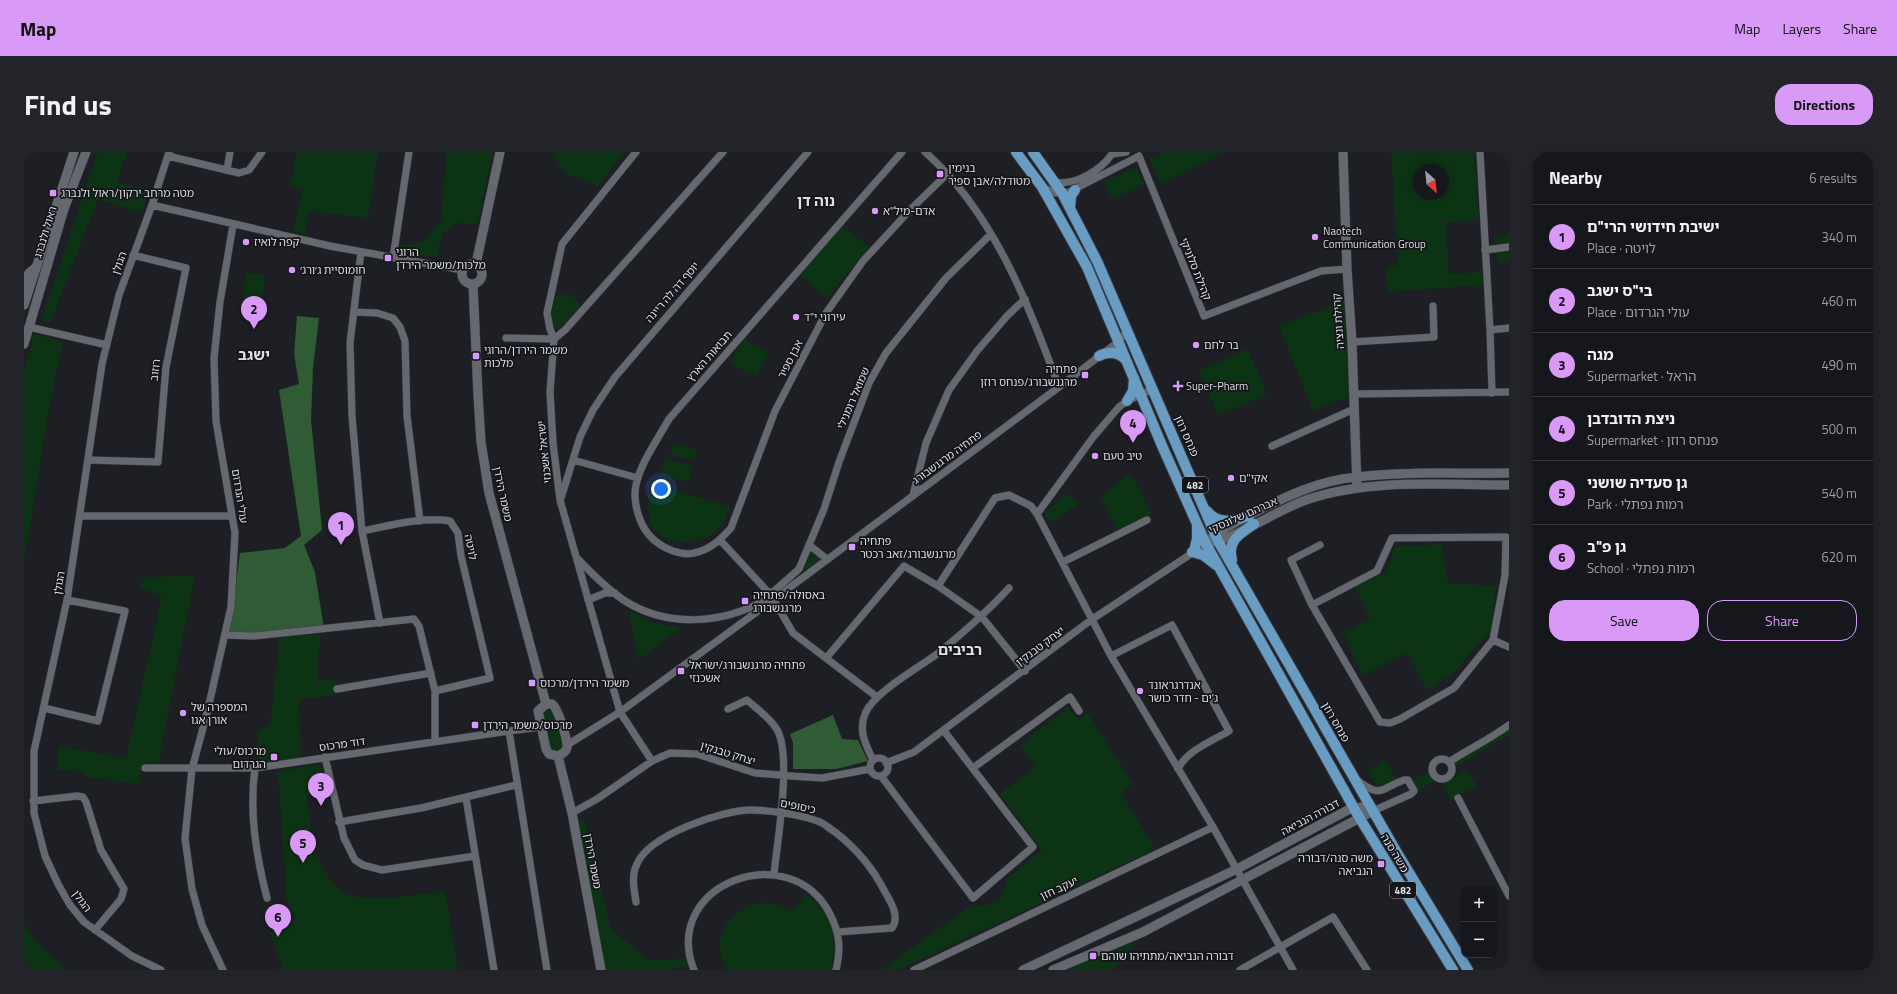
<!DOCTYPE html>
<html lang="en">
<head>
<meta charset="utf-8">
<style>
	body { margin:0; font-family:"Titillium Web","Noto Sans Hebrew",sans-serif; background:#232429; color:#f1f3f6 }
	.controls { position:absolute; right:12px; bottom:12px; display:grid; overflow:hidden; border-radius:8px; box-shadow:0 2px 10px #0003 }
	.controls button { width:36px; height:36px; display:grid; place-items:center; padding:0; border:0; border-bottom:1px solid #35363b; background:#16171c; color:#f1f3f6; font:20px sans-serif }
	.compass { position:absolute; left:1389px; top:12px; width:36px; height:36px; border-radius:50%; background:#16171c; box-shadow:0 2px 10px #0003; rotate:153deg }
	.you { position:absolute; left:637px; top:337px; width:14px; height:14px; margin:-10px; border:3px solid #fff; border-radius:50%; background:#1a73e8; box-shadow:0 0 0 6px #1a73e833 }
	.badge { display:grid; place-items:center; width:26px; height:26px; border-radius:50%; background:#d99af7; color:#111; font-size:13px; font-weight:700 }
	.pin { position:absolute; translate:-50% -33px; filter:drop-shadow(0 1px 2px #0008) }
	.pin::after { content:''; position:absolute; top:21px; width:14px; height:12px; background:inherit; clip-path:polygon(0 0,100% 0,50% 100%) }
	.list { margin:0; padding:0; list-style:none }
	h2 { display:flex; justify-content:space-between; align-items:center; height:52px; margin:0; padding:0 16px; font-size:17px }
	h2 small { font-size:13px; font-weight:400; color:#9e9fa3 }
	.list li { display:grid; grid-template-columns:26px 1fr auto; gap:12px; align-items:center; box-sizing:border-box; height:64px; padding:0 16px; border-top:1px solid #35363b }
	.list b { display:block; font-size:15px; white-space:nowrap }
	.list p { margin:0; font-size:13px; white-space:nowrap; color:#9e9fa3 }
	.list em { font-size:13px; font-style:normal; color:#9e9fa3 }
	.actions { display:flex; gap:8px; padding:12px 16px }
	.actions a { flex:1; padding:9px 0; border:1px solid #d99af7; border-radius:16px; text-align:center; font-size:14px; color:#d99af7 }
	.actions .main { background:#d99af7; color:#111 }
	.map { position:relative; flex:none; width:1485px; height:818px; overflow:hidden; border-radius:16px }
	header { display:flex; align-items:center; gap:24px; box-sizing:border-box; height:56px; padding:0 20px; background:#d99af7; color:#111 }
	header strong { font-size:19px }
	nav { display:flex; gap:22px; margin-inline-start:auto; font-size:14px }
	.intro { display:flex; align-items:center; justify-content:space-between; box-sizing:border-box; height:96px; padding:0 24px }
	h1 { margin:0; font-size:28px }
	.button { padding:10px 18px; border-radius:16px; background:#d99af7; color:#111; font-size:14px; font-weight:700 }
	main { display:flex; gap:24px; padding:0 24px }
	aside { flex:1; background:#16171c; border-radius:16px; box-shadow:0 2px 10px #0003 }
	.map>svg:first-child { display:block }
</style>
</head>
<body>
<header>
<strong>Map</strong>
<nav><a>Map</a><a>Layers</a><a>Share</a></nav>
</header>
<div class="intro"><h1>Find us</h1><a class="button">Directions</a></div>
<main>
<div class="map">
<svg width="1485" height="818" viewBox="0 0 1485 818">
	<rect width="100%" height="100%" fill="#1d1f25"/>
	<path fill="#0c3313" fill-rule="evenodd" d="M74 0H103L93 30 124 38 118 61 74 47 26 171 17 170Z
		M273 0H354L344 66 285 59 281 83 269 80 279 36 266 34Z
		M422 0H469L453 72 432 71 418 82 412 105 378 101V93L400 90 418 66Z
		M530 0H600L574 34 540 21 529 2Z
		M1140 0H1202L1136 33 1126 7Z
		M1367 0H1450L1455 68 1422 70 1425 122 1458 120 1459 133 1364 140 1362 115 1374 114ZM1395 18H1419V42H1395Z
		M1112 15 1120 32 1088 47 1080 30Z
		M818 73 845 95 803 146 776 124Z
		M1485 83V109L1474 111 1471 85Z
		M222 121 241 123 238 148 219 146Z
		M546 142 557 152 533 178C525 166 528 157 532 144Z
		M1320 149 1325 244 1289 259 1255 174Z
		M12 182 39 190 26 251 0 410V219L9 185Z
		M719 187 745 200 733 225 707 212Z
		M1224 197 1243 243 1194 263 1175 218Z
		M649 291 673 298 670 309 646 302Z
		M642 306 669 315 664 330 637 322Z
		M1107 321 1128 362 1094 378 1077 345Z
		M629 332 707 355C703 363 699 373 692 379 673 395 631 396 625 366 623 354 626 343 629 332Z
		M1042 341 1055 352 1026 371 1020 361Z
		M1418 392 1424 431 1472 434 1467 478 1428 522 1403 539 1384 501 1339 524 1319 481 1346 467 1331 435 1361 421 1371 395Z
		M787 398 800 408 753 443 751 440 781 414Z
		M171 424 134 612 117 614 115 632 62 625 55 619 33 618 34 594 102 606 138 445 116 435 121 425Z
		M605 459 630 471 658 476 614 508Z
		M297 477 293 529 313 527V543L275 548 277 606 233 612V579L246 573 256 481Z
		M1044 555 1055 568 1064 561 1109 632 1097 641 1132 697 874 818H857L945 755 960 754 976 747 985 726 1018 698 976 642 1011 615 996 593Z
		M527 556 531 559 539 593 538 597 534 600H529L525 597 517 561 521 557Z
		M1485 576V583L1431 615 1429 610Z
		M1361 608 1372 627 1354 636 1343 618Z
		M297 612 303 639 283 645 289 696 305 727 321 742 339 746H367L421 739 434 818H250L259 814 245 780 271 767 263 748 254 619Z
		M1443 617 1453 634 1426 648 1418 631 1426 628Z
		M1406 619 1411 629 1393 639 1388 629Z
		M560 667 570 700 586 776 625 808H648L664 805 666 813 644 818H579L555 669Z
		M781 742C786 747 795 751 798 756 810 773 813 799 806 818H702C700 811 697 804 696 797 694 773 717 751 741 751 751 751 759 755 768 759Z
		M0 772 11 788 43 818H0Z
		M1116 786 1089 818H1047V816Z"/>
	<path fill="#2f5c35" d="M273 164 295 166 289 216 287 268 298 378 280 393 291 420 300 477 205 483 216 401 261 396 277 384 255 238 275 232 270 202Z
		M809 563 818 587 834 588 844 609 812 617H769V591L766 582Z"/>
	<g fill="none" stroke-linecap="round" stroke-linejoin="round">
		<defs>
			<path id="minor" d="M612 0 538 92 523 161 526 177 530 187 526 240 529 291 536 348 596 560 628 609
				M878 0 645 267C634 287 609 321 611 345 613 370 624 390 649 399 656 401 663 403 670 401 686 398 697 387 707 376L751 259 802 161 839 109 886 58 923 22
				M901 0C970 61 1004 152 1035 235
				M1456 0 1466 178 1468 241
				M1088 2 1102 0
				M144 4 215 21 225 18 238 0
				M203 18 206 0
				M1031 30C1051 34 1077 18 1088 2
				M1018 35 1032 41 1045 40 1115 4 1180 164 1297 119 1323 117
				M128 53 306 94 438 118
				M1461 98 1485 95
				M337 100 326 191 328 264 338 379
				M369 106 385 0
				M330 160 353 161 369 166 376 175 381 189 383 264 396 369
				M5 175 83 193
				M1466 178 1485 176
				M482 186 530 187
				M530 187 541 178 699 0
				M1328 190 1410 185 1409 154
				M1330 242 1485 240
				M1248 294 1330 257
				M64 308 134 310 142 215 162 116 109 103
				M549 308 614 326
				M889 343 902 291 925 238 953 199 983 164 1001 147
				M537 346 556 285 569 258 591 225 784 0
				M1013 362 1070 284 1095 255 1103 249 1129 237
				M56 364H208
				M696 388 744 440H749L752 443
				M785 393 803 407
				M553 406C568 422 583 437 601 449 644 476 699 472 741 448
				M1039 410 1123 368
				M914 434 971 346 985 343 1007 354 1013 362 1087 504 1189 675 1269 818
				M744 440 741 442V448L745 451
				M749 440 775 417 800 357 815 310 845 231 862 201 922 126 967 82
				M753 445 1035 235 1094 190 1103 179
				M564 448 581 441H591
				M751 450 769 481 853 545
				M1288 453 1353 419 1368 386 1482 385 1481 423 1469 488 1430 536 1376 567 1366 571 1356 570 1288 453 1267 408 1296 393
				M356 471 338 379C364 374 400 364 426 369L434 381 437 404 466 526 411 539
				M201 483 230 484 390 467 395 474 411 539V589
				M1469 488 1485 495
				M1087 504 1148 473 1205 579C1188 589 1162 599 1154 617
				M803 505 880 414 914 434 958 465 1001 519
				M313 537 407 521
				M20 556 74 569 101 459 43 448
				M704 557 723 548C733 557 745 565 752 576 769 600 753 691 750 722
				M485 579 523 818
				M543 593 596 560 745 451
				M301 605 320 686 331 708 339 713 358 718 451 704
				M846 615a9 9 0 1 1 18 0a9 9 0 1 1-18 0Z
				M1408 617a10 10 0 1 1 20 0a10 10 0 1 1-20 0Z
				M849 608C842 593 834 579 841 562 849 541 894 516 913 502 939 481 963 460 985 436
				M1425 610C1445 597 1466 587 1485 573
				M862 611 890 600 1067 468 1182 392
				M121 616H231L485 579 517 575
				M231 616C225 660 232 703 243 746
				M949 616 1046 545 1055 559
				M857 624 949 746 1009 695 920 579
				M1333 628C1358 647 1355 637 1380 628H1384L1390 639 1387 642 1349 659
				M442 646 470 818
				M1434 646 1485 744
				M9 649 53 644 59 645 62 650 77 698 100 737 97 747 71 778
				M548 661 573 647 628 609 646 601 673 602 731 621 767 624 798 626 846 617
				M315 670 397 656 492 633
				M612 750C610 737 607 724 613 712 625 683 698 658 727 658 746 658 779 663 796 670 801 672 806 677 811 680 833 697 849 716 861 740 867 750 876 765 868 776L814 780
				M137 818 108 804 60 770 46 753 34 732 21 704 10 661V599L43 448 78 212 95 143 128 53 145 0
				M199 818 178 773 168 737 161 686 168 617 183 561 207 455 211 381 192 269 190 206 196 150 209 73
				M670 818C636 732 766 684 806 762 816 782 817 797 812 818
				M890 818 1189 675
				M1216 818 1309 765 1343 818"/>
			<path id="tertiary" d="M1319 0 1323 117 1328 190 1333 336
				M438 122a10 10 0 1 1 20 0a10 10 0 1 1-20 0Z
				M452 112 476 0
				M449 132 454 243 457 290 465 341 522 552
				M0 133 5 121 11 116
				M0 153 50 0
				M0 192 40 57 62 0
				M1188 390C1219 383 1251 359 1282 348 1344 326 1420 333 1485 333
				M1182 392C1195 377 1211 371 1228 362 1260 345 1296 328 1333 325 1383 319 1435 322 1485 321
				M522 552H528C534 556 544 588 543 596 542 600 538 602 534 604L525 602 522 597 514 559Z
				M534 604 548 661 577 818
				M999 818 1213 717 1324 658 1338 655 1349 659
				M1029 818 1119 780 1349 659"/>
			<path id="primary" d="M992 0 1018 35 1063 115 1139 296 1182 392 1335 665 1429 818
				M1009 0 1038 41 1073 109 1194 389 1372 699 1444 818
				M1046 56 1047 44 1051 38
				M1075 204C1085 199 1094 200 1102 208
				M1103 249 1109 239 1110 226
				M1183 359C1194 373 1209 369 1225 364
				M1170 399 1173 387V374
				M1168 400 1179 403 1192 413
				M1208 408C1203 389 1215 382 1230 372"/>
		</defs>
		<use href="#minor" stroke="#3b3c41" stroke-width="8"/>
		<use href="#tertiary" stroke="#3b3c41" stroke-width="10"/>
		<use href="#primary" stroke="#3b3c41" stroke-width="12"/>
		<use href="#minor" stroke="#66686f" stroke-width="7"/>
		<use href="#tertiary" stroke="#66686f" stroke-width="9"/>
		<use href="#primary" stroke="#689cc3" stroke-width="10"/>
	</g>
	<g fill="#d99af7" stroke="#14151b" stroke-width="1.5">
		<rect x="912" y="18" width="8" height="8" rx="2"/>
		<rect x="25" y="37" width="8" height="8" rx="2"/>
		<circle cx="851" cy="59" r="4"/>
		<circle cx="1291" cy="85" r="4"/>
		<circle cx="222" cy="90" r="4"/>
		<rect x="360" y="102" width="8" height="8" rx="2"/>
		<circle cx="268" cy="118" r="4"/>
		<circle cx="772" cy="165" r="4"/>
		<circle cx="1172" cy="193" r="4"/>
		<rect x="448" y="200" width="8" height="8" rx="2"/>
		<rect x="1057" y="219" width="8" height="8" rx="2"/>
		<path d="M1152 228h4v4h4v4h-4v4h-4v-4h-4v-4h4z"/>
		<circle cx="1071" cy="304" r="4"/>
		<circle cx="1207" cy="326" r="4"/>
		<rect x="824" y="391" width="8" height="8" rx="2"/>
		<rect x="717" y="445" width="8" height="8" rx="2"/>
		<rect x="653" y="515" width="8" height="8" rx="2"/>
		<rect x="504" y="527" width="8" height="8" rx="2"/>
		<circle cx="1116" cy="539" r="4"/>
		<circle cx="159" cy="561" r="4"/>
		<rect x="447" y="569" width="8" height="8" rx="2"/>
		<rect x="246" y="601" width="8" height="8" rx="2"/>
		<rect x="1353" y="708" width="8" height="8" rx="2"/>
		<rect x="1065" y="800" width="8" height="8" rx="2"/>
	</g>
	<g text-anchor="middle" stroke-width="3.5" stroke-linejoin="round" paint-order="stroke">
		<g fill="#14151b" stroke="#a1a2a7" stroke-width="1">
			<rect x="1158" y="325" width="26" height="16" rx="3"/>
			<rect x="1366" y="730" width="26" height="16" rx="3"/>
		</g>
		<g font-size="10" font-weight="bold" fill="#dedfe3">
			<text x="1171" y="337">482</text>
			<text x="1379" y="742">482</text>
		</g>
		<g font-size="11" fill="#dedfe3" stroke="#14151b" text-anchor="start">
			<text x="924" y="20">בנימין<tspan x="924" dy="13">מטודלה/אבן ספיר</tspan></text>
			<text x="37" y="45">מטה מרחב ירקון/ראול ולנברג</text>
			<text x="859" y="63">אדם-מיל"א</text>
			<text x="1299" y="83">Naotech<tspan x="1299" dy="13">Communication Group</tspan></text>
			<text x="230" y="94">קפה לואיז</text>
			<text x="372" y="104">הרוגי<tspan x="372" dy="13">מלכות/משמר הירדן</tspan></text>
			<text x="276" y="122">חומוסיית ג׳ורג׳</text>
			<text x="780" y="169">עירוני י"ד</text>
			<text x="1180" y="197">בר לחם</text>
			<text x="460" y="202">משמר הירדן/הרוגי<tspan x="460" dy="13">מלכות</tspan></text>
			<text x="1053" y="221" text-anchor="end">פתחיה<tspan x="1053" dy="13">מרגנשבורג/פנחס רוזן</tspan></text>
			<text x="1162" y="238">Super-Pharm</text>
			<text x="1079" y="308">טיב טעם</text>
			<text x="1215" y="330">אקי"ם</text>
			<text x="836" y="393">פתחיה<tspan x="836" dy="13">מרגנשבורג/זאב רכטר</tspan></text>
			<text x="729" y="447">באסולה/פתחיה<tspan x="729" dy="13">מרגנשבורג</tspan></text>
			<text x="665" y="517">פתחיה מרגנשבורג/ישראל<tspan x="665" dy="13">אשכנזי</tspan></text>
			<text x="516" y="535">משמר הירדן/מרכוס</text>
			<text x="1124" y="537">אנדרגראונד<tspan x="1124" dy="13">ג'ים - חדר כושר</tspan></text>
			<text x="167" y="559">המספרה של<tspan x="167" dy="13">אורן אגו</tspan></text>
			<text x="459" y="577">מרכוס/משמר הירדן</text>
			<text x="242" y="603" text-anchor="end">מרכוס/עולי<tspan x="242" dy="13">הגרדום</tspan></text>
			<text x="1349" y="710" text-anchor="end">משה סנה/דבורה<tspan x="1349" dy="13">הנביאה</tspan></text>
			<text x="1077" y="808">דבורה הנביאה/מתתיהו שוהם</text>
		</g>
		<g font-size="11" fill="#dedfe3" stroke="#14151b">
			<text transform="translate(21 80) rotate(-73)" y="4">ראול ולנברג</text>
			<text transform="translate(95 111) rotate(-70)" y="4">הגולן</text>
			<text transform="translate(1172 117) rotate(68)" y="4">קהילת סלוניקי</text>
			<text transform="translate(648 140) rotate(-49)" y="4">יוסף דה לה ריינה</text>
			<text transform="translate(1314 169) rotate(-94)" y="4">קהילת ונציה</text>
			<text transform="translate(685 204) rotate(-49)" y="4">תבואות הארץ</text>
			<text transform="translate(766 207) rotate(-63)" y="4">אבן ספיר</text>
			<text transform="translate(131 218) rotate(-83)" y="4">רוזוב</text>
			<text transform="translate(829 246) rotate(-67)" y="4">שמואל רומנילי</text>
			<text transform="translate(1163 284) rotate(66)" y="4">פנחס רוזן</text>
			<text transform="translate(520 300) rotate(-96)" y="4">ישראל אשכנזי</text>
			<text transform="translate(923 305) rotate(-36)" y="4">פתחיה מרגנשבורג</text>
			<text transform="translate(479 342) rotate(78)" y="4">משמר הירדן</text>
			<text transform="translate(216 344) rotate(81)" y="4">עולי הגרדום</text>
			<text transform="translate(1219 363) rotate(-24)" y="4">אברהם שלונסקי</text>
			<text transform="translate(447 395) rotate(79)" y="4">לויטה</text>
			<text transform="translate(35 431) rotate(-81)" y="4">הגולן</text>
			<text transform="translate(1016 494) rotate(-37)" y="4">יצחק טבנקין</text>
			<text transform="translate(1312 570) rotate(60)" y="4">פנחס רוזן</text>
			<text transform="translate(318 592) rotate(-8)" y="4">דוד מרכוס</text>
			<text transform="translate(704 601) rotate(17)" y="4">יצחק טבנקין</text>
			<text transform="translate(774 654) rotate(12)" y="4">כיסופים</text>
			<text transform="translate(1286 665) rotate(-28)" y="4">דבורה הנביאה</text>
			<text transform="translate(1371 701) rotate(59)" y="4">משה סנה</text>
			<text transform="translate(569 709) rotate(80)" y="4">משמר הירדן</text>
			<text transform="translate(1035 736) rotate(-25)" y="4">יעקב חזן</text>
			<text transform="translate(58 749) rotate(54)" y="4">הגולן</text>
		</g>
		<g font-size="15" font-weight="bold" fill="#dedfe3" stroke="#14151b">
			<text x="792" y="54">נוה דן</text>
			<text x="230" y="208">ישגב</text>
			<text x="936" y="503">רביבים</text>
		</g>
	</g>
</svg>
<div class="controls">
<button>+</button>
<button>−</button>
</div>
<svg class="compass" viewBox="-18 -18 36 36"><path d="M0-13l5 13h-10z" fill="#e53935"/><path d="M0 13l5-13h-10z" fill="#9e9fa3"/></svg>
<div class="you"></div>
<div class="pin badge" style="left:317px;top:393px">1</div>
<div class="pin badge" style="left:230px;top:177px">2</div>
<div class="pin badge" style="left:297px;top:654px">3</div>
<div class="pin badge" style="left:1109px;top:291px">4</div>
<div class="pin badge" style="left:279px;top:711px">5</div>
<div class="pin badge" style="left:254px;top:785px">6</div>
</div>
<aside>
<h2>Nearby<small>6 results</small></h2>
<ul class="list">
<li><span class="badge">1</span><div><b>ישיבת חידושי הרי&quot;ם</b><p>Place · לויטה</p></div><em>340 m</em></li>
<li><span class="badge">2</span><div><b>בי&quot;ס ישגב</b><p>Place · עולי הגרדום</p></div><em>460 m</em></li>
<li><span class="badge">3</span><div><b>מגה</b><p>Supermarket · הראל</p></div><em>490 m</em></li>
<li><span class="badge">4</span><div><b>ניצת הדובדבן</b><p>Supermarket · פנחס רוזן</p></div><em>500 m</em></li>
<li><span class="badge">5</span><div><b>גן סעדיה שושני</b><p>Park · רמות נפתלי</p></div><em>540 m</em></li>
<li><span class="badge">6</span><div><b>גן פ&quot;ב</b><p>School · רמות נפתלי</p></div><em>620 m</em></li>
</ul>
<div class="actions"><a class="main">Save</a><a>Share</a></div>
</aside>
</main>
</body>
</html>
